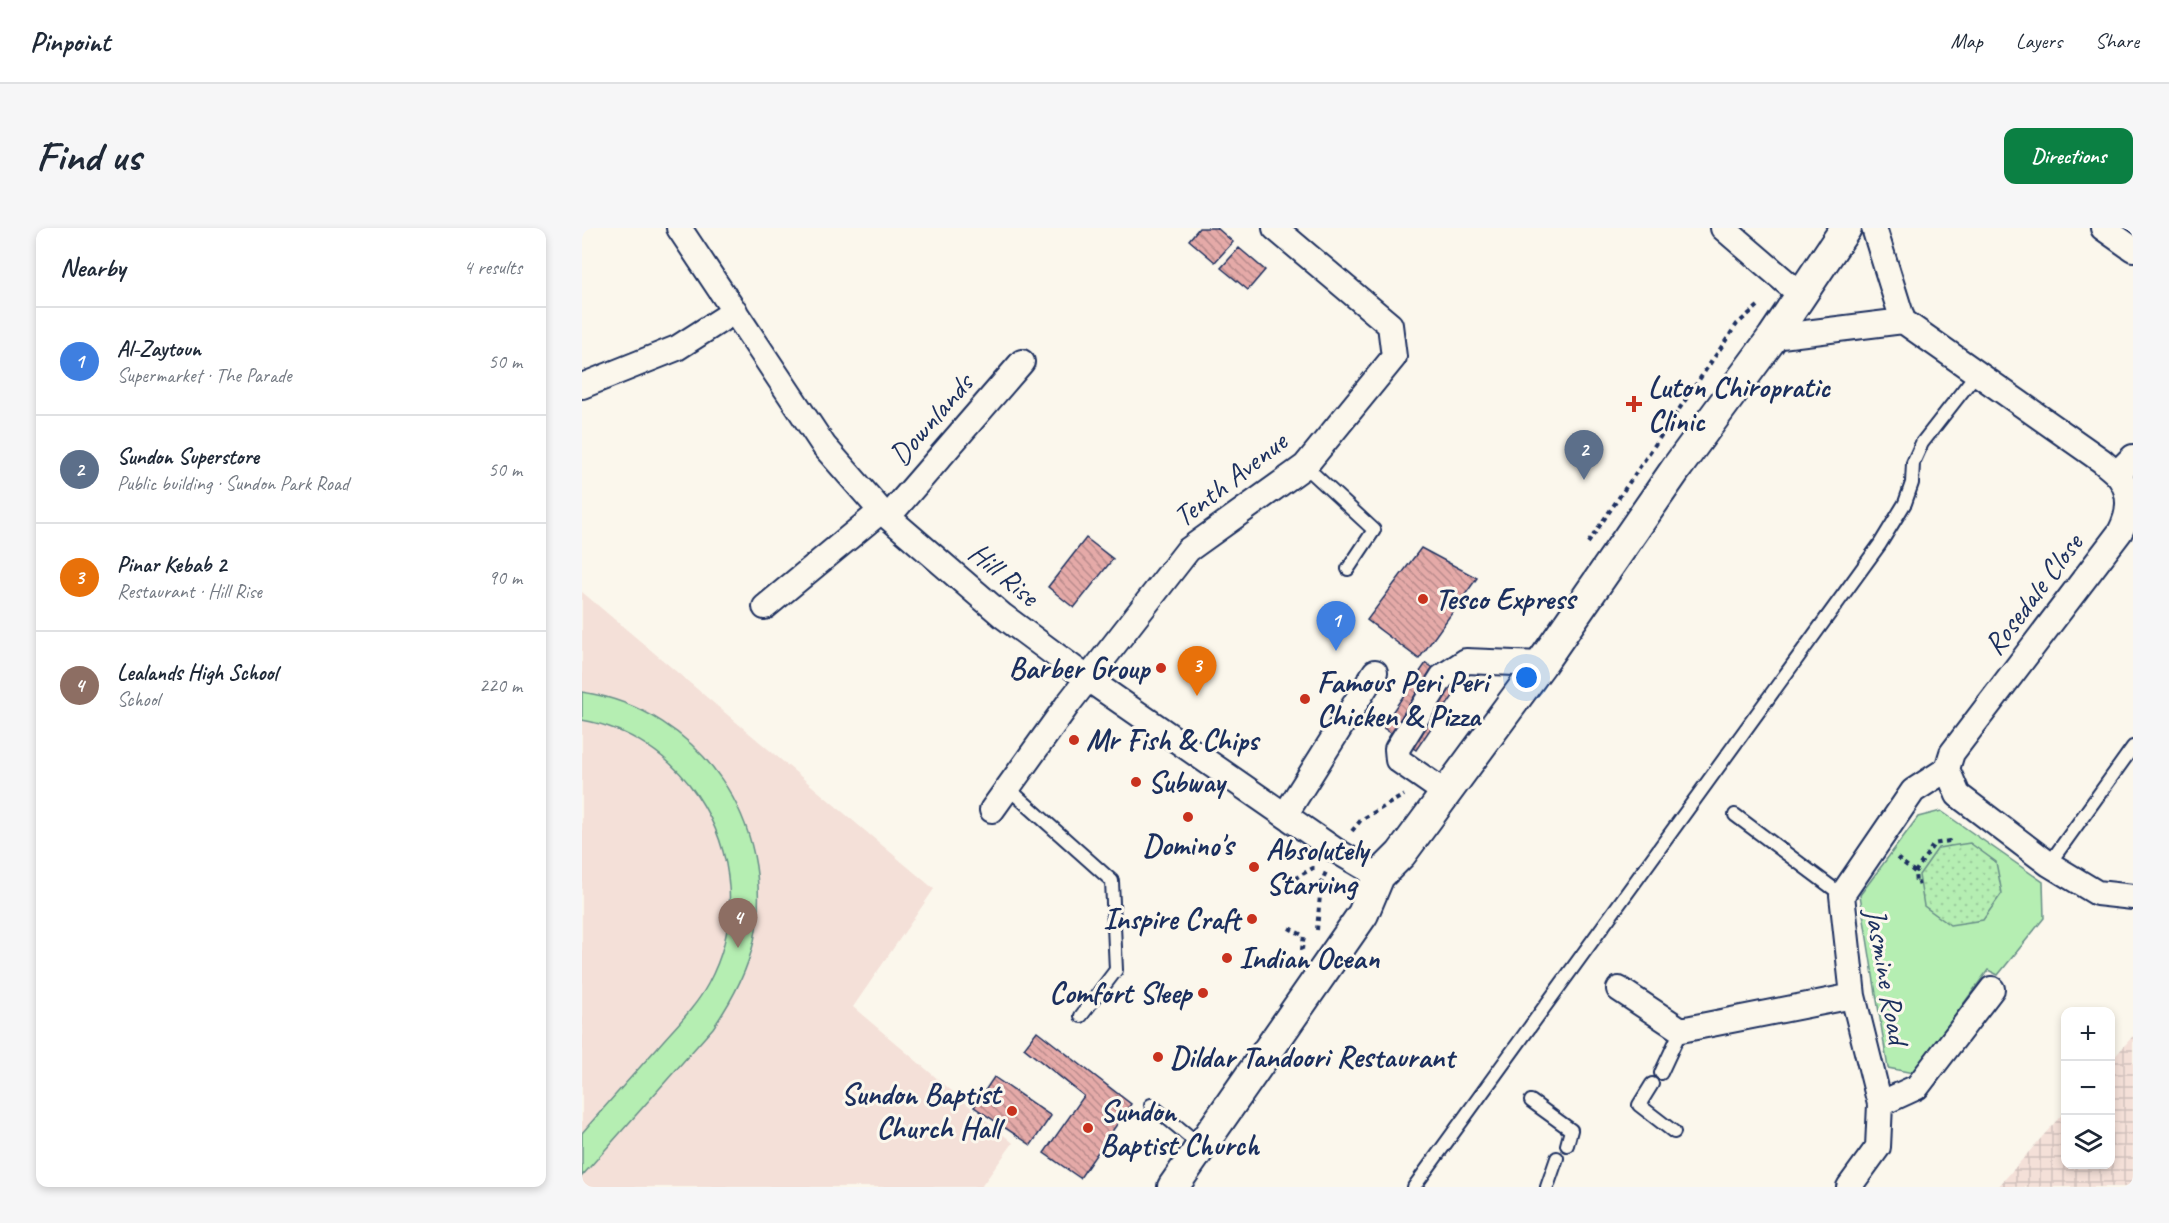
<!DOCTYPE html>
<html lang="en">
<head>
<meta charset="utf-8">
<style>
	body { margin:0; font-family:Caveat,sans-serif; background:#f6f6f7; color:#1f2937 }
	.controls { position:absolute; right:18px; bottom:18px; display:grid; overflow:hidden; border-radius:12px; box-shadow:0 3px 9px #0003 }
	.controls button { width:54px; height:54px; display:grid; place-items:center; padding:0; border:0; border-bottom:2px solid #e0e1e3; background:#fff; color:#1f2937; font:30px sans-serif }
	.you { position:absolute; left:945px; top:450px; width:21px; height:21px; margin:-15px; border:4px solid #fff; border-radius:50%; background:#1a73e8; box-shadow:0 0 0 9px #1a73e833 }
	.badge { display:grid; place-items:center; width:39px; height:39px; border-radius:50%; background:#0b8043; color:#fff; font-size:20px; font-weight:700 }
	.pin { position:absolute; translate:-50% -50px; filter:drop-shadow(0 2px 3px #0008) }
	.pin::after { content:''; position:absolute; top:32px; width:21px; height:18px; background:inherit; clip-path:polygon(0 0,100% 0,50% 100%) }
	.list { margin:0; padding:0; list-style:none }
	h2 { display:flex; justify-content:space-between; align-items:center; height:78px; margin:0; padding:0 24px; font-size:26px }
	h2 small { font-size:20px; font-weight:400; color:#747a83 }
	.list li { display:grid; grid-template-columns:39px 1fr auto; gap:18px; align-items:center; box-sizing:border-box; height:108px; padding:0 24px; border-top:2px solid #e0e1e3 }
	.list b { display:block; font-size:22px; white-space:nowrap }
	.list p { margin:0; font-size:20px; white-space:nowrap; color:#747a83 }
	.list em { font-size:20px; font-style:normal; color:#747a83 }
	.icon { flex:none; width:33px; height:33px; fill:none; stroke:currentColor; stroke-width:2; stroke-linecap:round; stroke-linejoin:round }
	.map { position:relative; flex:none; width:1551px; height:959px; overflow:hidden; border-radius:12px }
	header { display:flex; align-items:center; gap:36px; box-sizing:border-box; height:84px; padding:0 30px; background:#fff; border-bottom:2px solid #e0e1e3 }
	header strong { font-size:28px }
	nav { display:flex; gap:33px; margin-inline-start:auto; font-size:21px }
	.intro { display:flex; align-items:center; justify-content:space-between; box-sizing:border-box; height:144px; padding:0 36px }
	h1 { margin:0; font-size:42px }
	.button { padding:15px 27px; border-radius:12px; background:#0b8043; color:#fff; font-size:21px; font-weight:700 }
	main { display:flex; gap:36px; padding:0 36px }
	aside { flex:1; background:#fff; border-radius:12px; box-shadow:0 3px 9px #0003 }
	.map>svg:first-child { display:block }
</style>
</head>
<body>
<header>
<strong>Pinpoint</strong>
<nav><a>Map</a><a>Layers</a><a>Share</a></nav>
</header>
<div class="intro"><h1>Find us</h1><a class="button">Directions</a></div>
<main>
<aside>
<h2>Nearby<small>4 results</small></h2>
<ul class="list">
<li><span class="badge" style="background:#3f7fe0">1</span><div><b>Al-Zaytoun</b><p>Supermarket · The Parade</p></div><em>50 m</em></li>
<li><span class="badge" style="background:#5c6f8a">2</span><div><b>Sundon Superstore</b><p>Public building · Sundon Park Road</p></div><em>50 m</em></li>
<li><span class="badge" style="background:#e8710a">3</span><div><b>Pinar Kebab 2</b><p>Restaurant · Hill Rise</p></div><em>90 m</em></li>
<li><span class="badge" style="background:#8d6e63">4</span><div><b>Lealands High School</b><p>School</p></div><em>220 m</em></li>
</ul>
</aside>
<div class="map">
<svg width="1551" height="959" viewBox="0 0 1551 959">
	<defs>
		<pattern id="industrial-grid" width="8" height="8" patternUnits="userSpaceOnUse" patternTransform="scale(1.5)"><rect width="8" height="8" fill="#f4e0d8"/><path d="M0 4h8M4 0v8" fill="none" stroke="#d1c0bc"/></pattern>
		<pattern id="park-dots" width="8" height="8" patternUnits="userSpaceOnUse" patternTransform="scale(1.5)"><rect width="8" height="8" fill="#b5eeb2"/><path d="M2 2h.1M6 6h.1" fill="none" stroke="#9bcc9c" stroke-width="1.8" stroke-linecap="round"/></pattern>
		<pattern id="building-back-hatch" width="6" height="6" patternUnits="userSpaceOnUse" patternTransform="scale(1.5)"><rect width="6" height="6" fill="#e5aaa8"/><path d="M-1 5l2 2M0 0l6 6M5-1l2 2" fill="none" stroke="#b98b8c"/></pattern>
	</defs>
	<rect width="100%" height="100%" fill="#fbf7ec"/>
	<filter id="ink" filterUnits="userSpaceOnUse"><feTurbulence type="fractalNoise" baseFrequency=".0167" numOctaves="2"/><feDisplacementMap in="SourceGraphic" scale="12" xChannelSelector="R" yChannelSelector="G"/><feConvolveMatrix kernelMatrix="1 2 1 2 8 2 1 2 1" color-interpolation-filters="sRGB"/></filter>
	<g filter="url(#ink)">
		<path fill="#f4e0d8" d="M0 364 352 661 271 779 431 915 399 959H0Z"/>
		<path fill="url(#industrial-grid)" d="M1551 808V959H1416L1483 883 1484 936H1528L1529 833Z"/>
		<path fill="#b5eeb2" stroke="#688e88" stroke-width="1.5" d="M0 464C119 482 196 596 172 713 165 745 149 774 131 800L0 948V905C25 876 50 848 75 820 93 799 113 780 126 756 159 695 153 624 115 567 89 528 47 500 0 492Z
			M1359 583 1461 654 1462 690 1416 747 1406 742 1331 845 1306 840 1278 667 1336 589Z"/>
		<path fill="url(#park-dots)" stroke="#688e88" stroke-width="1.5" d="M1388 615 1414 634 1420 665 1401 692 1368 697 1342 678 1337 647 1356 620Z"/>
		<path fill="url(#building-back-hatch)" stroke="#1b2f5e" stroke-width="1.5" d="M617 0H635L651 14 633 34 607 12Z
			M657 20 683 42 666 62 639 40Z
			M504 310 531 331 492 380 466 359Z
			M839 320 895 350 837 431 785 392Z
			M844 435 878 458 834 522 800 499Z
			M455 803 549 876 498 950 462 925 502 868 442 820Z
			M412 849 469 888 449 917 392 879Z"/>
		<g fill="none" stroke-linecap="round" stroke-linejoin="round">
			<defs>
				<path id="service" d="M723 238 792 302 766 341
					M426 560 530 653 534 742 499 788
					M1153 587 1260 667
					M1467 636 1551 519
					M1079 845 1099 802
					M1070 856 1057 877 1092 904
					M949 873 989 902 985 917
					M569 877 619 918
					M832 959 1298 316 1323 275 1330 255 1331 235 1340 215 1394 146
					M965 959 975 930"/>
				<path id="minor" d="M97 0 242 218 299 283 421 388 506 451 753 622 797 648
					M1141 0 1219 67
					M1292 0 1321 93
					M1521 0 1551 21
					M1321 93 1520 233C1525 238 1534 244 1538 250 1550 267 1547 287 1538 304L1370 525 1365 541 1376 567 1467 636 1515 665 1551 669
					M1191 109 1321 93
					M0 158 95 120 153 83
					M1538 250 1542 238 1551 229
					M306 289 440 134
					M183 379 299 283
					M865 566 816 532 815 521 860 449 884 433 959 436
					M410 582 486 476 606 322 723 238 812 129 808 97 693 0
					M703 587 793 444
					M1037 761 1099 802 1271 768
					M1298 876 1335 859 1410 761
					M1267 959 1296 919 1298 876 1271 768 1260 667 1331 563 1365 541"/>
				<path id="tertiary" d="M591 959 781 686 797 648 819 626 959 436 1096 238 1191 109 1264 0"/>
			</defs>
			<use href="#service" stroke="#1b2f5e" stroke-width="16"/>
			<use href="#minor" stroke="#1b2f5e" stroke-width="28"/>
			<use href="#tertiary" stroke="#1b2f5e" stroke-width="34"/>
			<path stroke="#1b2f5e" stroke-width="4" stroke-dasharray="4.5 4.5" stroke-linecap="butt" d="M1006 315 1155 96 1176 78
				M770 603 779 592 822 567
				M1315 630 1333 644 1334 656 1338 655
				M1333 644 1352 616 1367 613 1368 618
				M705 655 731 640H736
				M707 700 722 708 720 721 721 723
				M735 702 739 655 744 644"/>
			<use href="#service" stroke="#fbf7ec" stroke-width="12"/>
			<use href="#minor" stroke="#fbf7ec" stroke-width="24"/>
			<use href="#tertiary" stroke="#fbf7ec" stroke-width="30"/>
		</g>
	</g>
	<g fill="#c8321e" stroke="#fbf7ec" stroke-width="2">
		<path d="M1049 167h6v6h6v6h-6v6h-6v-6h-6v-6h6z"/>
		<circle cx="841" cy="371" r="6"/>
		<circle cx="579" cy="440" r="6"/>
		<circle cx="723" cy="471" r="6"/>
		<circle cx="492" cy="512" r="6"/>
		<circle cx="554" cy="554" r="6"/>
		<circle cx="606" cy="589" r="6"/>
		<circle cx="672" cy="639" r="6"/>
		<circle cx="670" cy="691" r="6"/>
		<circle cx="645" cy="730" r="6"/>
		<circle cx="621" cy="765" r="6"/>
		<circle cx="576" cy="829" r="6"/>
		<circle cx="430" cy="883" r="6"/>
		<circle cx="506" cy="900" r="6"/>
	</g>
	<g text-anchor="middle" stroke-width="6" stroke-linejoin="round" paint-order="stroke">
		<g font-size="30" font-weight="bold" fill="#1b2f5e" stroke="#fbf7ec" text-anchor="start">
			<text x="1066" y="169">Luton Chiropratic<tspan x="1066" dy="34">Clinic</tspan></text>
			<text x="853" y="381">Tesco Express</text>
			<text x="567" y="450" text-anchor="end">Barber Group</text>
			<text x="735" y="464">Famous Peri Peri<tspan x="735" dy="34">Chicken &amp; Pizza</tspan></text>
			<text x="504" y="522">Mr Fish &amp; Chips</text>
			<text x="566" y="564">Subway</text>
			<text x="606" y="627" text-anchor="middle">Domino's</text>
			<text x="684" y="632">Absolutely<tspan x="684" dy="34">Starving</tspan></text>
			<text x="658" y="701" text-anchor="end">Inspire Craft</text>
			<text x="657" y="740">Indian Ocean</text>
			<text x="609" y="775" text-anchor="end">Comfort Sleep</text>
			<text x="588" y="839">Dildar Tandoori Restaurant</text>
			<text x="418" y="876" text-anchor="end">Sundon Baptist<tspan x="418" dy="34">Church Hall</tspan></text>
			<text x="518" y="893">Sundon<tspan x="518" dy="34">Baptist Church</tspan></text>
		</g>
		<g font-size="30" fill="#1b2f5e" stroke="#fbf7ec">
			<text transform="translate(349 191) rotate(-49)" y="10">Downlands</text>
			<text transform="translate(648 251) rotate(-38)" y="10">Tenth Avenue</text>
			<text transform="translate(422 346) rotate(40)" y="10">Hill Rise</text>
			<text transform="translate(1451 366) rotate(-53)" y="10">Rosedale Close</text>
			<text transform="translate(1305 748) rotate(80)" y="10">Jasmine Road</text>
		</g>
	</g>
</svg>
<div class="controls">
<button>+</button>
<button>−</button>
<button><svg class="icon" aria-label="layers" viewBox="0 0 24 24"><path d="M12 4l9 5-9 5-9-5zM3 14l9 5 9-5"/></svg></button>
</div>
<div class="you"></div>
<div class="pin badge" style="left:754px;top:423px;background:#3f7fe0">1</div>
<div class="pin badge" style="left:1002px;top:252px;background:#5c6f8a">2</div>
<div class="pin badge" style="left:615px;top:468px;background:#e8710a">3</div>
<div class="pin badge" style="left:156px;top:720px;background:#8d6e63">4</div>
</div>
</main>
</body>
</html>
